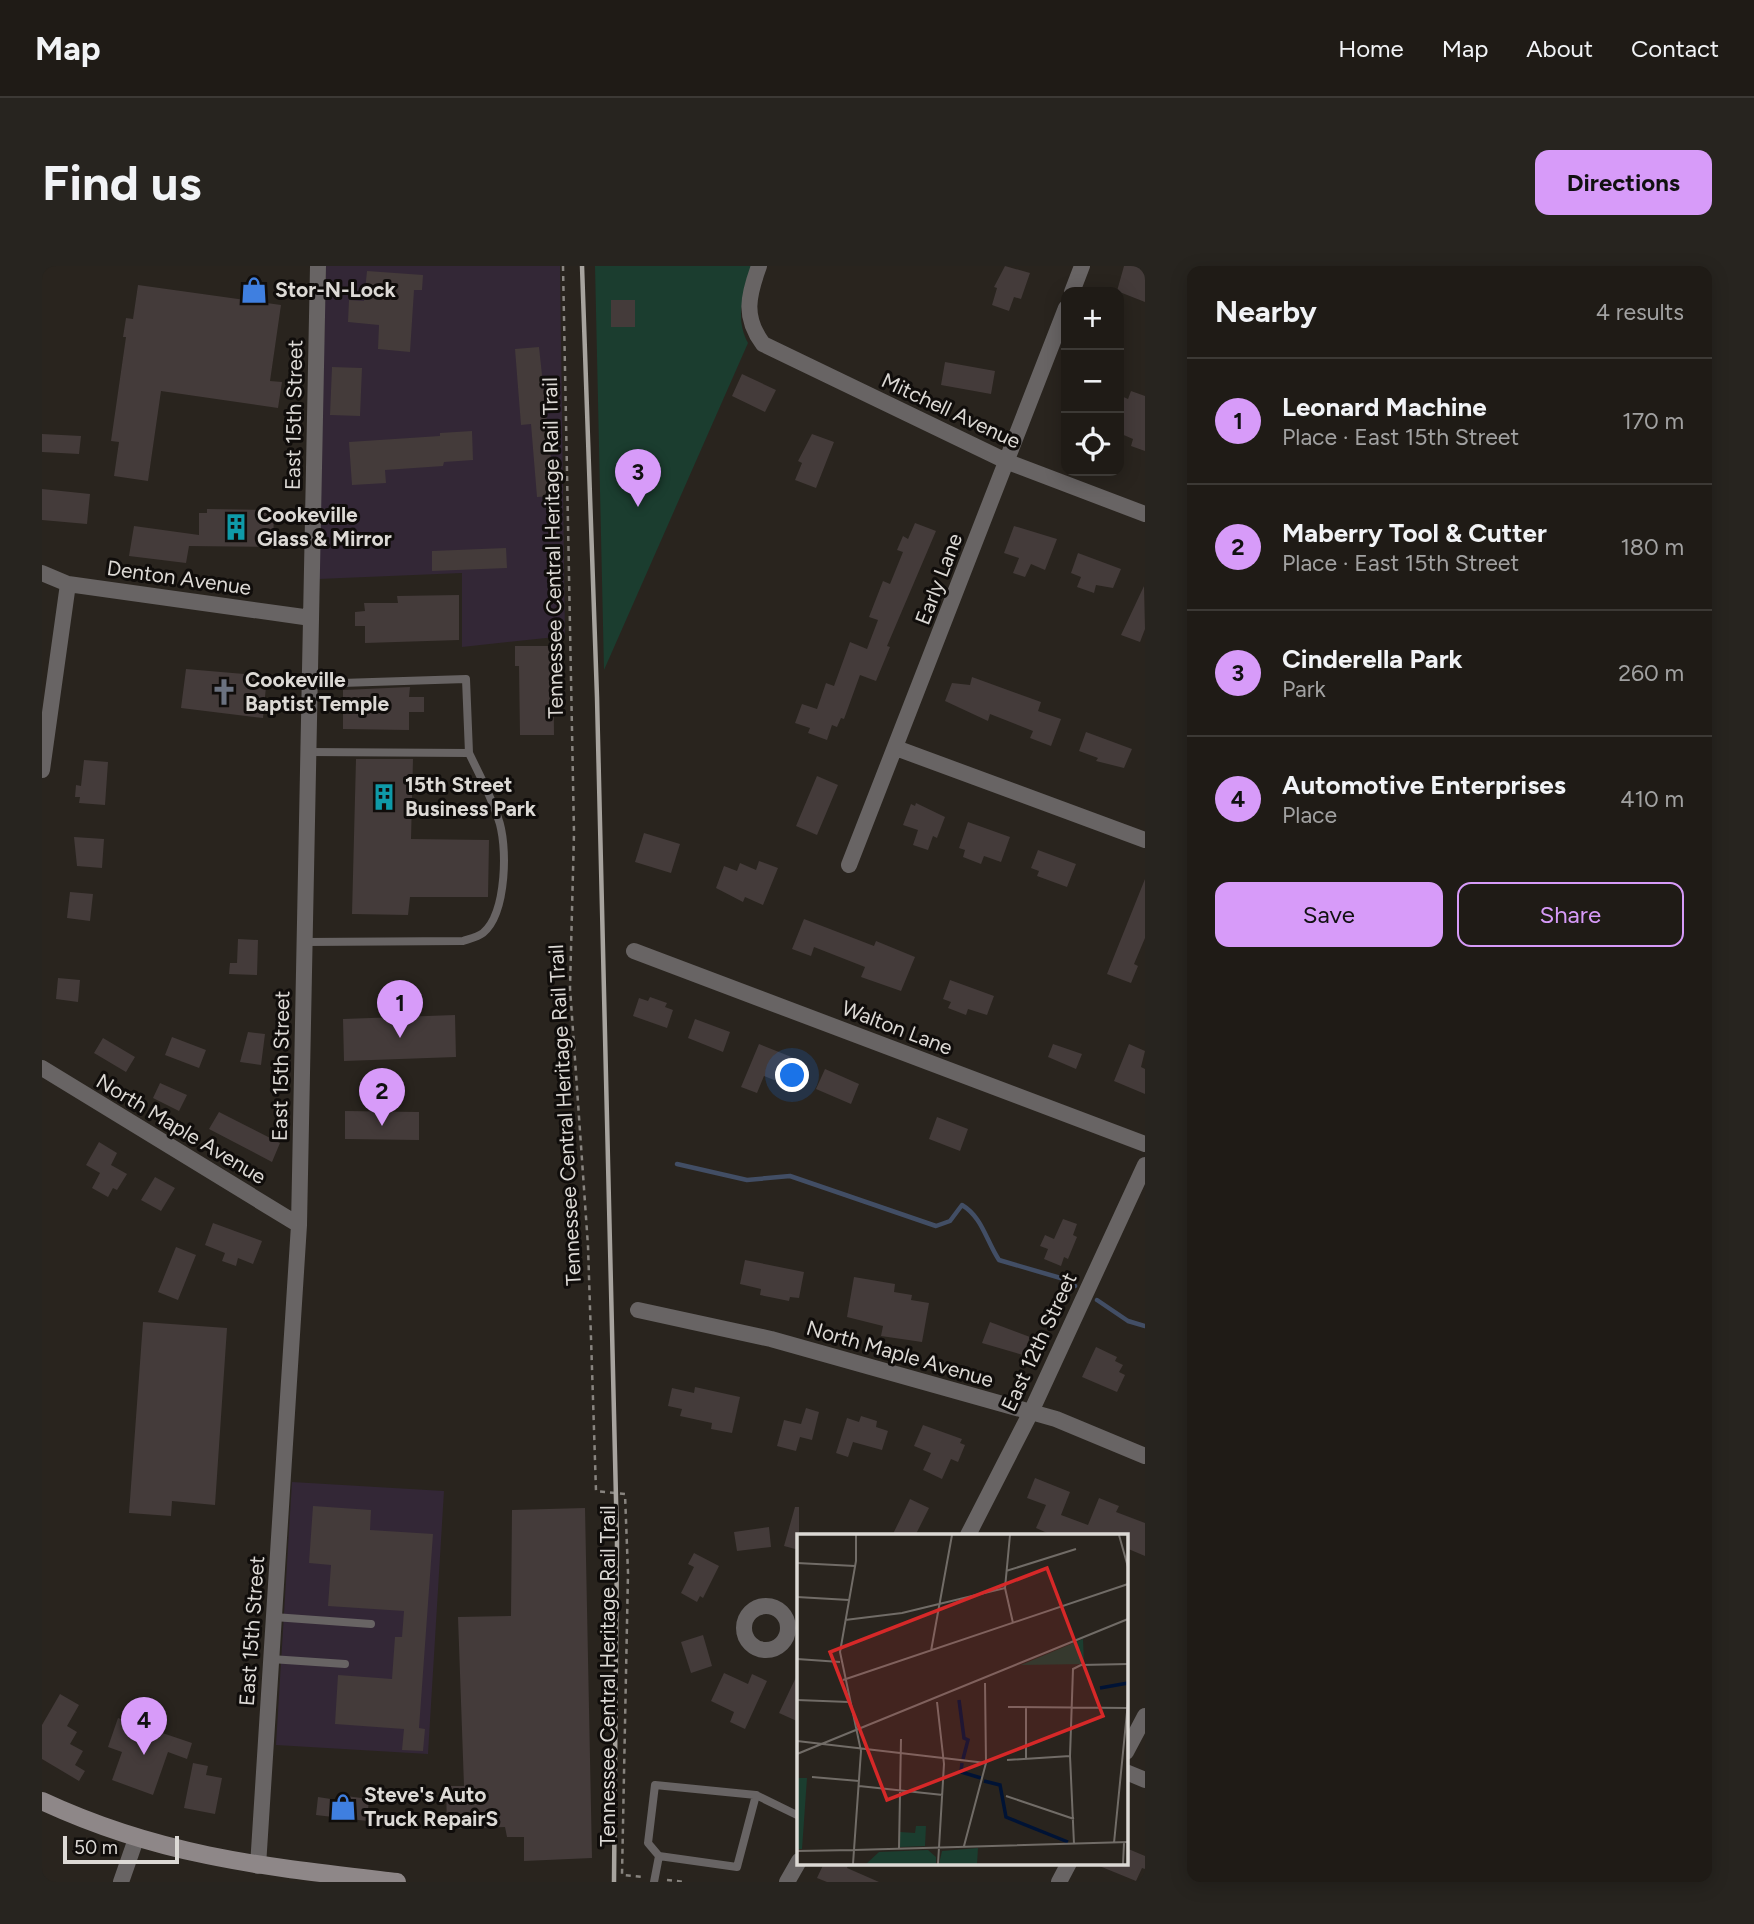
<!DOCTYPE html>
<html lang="en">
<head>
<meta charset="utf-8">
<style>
	body { margin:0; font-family:Figtree,sans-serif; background:#27241f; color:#f1f3f6 }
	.controls { position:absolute; right:21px; top:21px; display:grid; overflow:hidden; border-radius:14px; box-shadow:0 4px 18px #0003 }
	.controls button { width:63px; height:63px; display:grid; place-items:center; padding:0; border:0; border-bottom:2px solid #3c3935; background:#1f1b16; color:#f1f3f6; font:35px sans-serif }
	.scale { position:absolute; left:21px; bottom:18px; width:116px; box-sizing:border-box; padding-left:7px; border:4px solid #dcd9d5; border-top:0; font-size:19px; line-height:24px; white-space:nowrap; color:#dcd9d5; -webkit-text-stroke:5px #100d0b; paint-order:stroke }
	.you { position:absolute; left:751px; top:810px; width:24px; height:24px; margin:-18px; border:5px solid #fff; border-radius:50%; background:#1a73e8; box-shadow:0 0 0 10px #1a73e833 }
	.badge { display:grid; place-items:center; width:46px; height:46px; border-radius:50%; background:#d79bf9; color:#111; font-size:23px; font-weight:700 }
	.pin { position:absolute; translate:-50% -58px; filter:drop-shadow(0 2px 4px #0008) }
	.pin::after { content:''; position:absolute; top:37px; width:24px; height:21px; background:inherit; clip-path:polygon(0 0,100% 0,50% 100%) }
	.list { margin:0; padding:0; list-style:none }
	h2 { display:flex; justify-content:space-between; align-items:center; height:91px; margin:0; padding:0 28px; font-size:30px }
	h2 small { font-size:23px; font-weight:400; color:#a1a1a1 }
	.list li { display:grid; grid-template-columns:46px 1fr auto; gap:21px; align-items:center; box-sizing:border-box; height:126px; padding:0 28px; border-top:2px solid #3c3935 }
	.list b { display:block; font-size:26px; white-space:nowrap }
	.list p { margin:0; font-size:23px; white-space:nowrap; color:#a1a1a1 }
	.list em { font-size:23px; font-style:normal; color:#a1a1a1 }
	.actions { display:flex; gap:14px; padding:21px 28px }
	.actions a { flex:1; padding:16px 0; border:2px solid #d79bf9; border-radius:14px; text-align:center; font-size:24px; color:#d79bf9 }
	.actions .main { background:#d79bf9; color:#111 }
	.icon { flex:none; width:38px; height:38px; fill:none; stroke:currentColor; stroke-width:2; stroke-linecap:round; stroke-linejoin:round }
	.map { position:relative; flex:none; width:1103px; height:1616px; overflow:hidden; border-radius:14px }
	header { display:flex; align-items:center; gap:42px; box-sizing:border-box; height:98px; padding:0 35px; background:#1f1b16; border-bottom:2px solid #3c3935 }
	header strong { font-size:33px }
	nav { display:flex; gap:38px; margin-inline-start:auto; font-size:24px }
	.intro { display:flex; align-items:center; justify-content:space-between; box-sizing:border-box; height:168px; padding:0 42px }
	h1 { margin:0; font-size:49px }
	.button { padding:18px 32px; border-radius:14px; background:#d79bf9; color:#111; font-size:24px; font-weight:700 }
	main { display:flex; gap:42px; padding:0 42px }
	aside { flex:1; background:#1f1b16; border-radius:14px; box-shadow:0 4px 18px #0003 }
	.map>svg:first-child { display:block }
</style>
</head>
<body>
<header>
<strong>Map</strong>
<nav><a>Home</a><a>Map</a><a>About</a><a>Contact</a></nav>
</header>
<div class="intro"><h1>Find us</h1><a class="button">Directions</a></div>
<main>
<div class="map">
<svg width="1103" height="1616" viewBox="0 0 1103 1616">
	<rect width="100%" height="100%" fill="#29241e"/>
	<path fill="#332736" d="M284 0H518L523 370 420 381V307L276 313Z
		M250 1216 402 1225 386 1488 234 1479Z"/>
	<path fill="#1b3d2f" d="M553 0H711C702 26 692 51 706 77L562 404Z"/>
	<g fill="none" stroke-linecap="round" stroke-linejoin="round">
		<path stroke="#424e65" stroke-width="4.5" d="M635 898 705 914 748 910 894 960 908 955 920 939C940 951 944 974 957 994L1022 1013 1033 1020
			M1055 1034 1086 1055 1103 1060"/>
	</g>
	<path fill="#443b3a" d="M963 0 988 7 979 33 972 31 967 45 950 39 955 22 952 21Z
		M1082 0H1103V36L1075 25Z
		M325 5 381 9 380 24H372L368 86 336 83 337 59 306 56 307 34 322 35Z
		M96 19 239 39 228 115 240 116 236 142 119 125 106 215 72 210 77 176 69 175 84 71H81L84 52 91 53Z
		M569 34H593V61H569Z
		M497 81 513 230 495 231 489 158 479 159 473 83Z
		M903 96 953 105 949 128 899 119Z
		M290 101 320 102 318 150 288 149Z
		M700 108 734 124 723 146 690 130Z
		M1089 125 1103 130V185L1089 180 1091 173 1077 167V129L1086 133Z
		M430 165 431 194 402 196 401 200 343 204 344 217 310 219 307 176 398 170V167Z
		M0 168 39 170 37 188 0 186Z
		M770 168 792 176 774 222 753 214 760 197 756 195Z
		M0 223 48 228 45 258 0 254Z
		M165 243 232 244 231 281 147 280 144 297 87 290 92 260 157 269V247H165Z
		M873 257 894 265 845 380 848 381 834 415 818 409 802 453 799 452 795 461 790 459 785 474 766 467 768 462 753 457 760 438 775 443 784 417 792 420 808 376 825 383 836 354 827 351 841 315 848 318 861 286 855 284 861 270 866 273Z
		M972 260 1015 273 1003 304 989 298 983 311 971 307 977 292 962 287Z
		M464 282 465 302 390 305V285Z
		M1036 287 1079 303 1071 322 1054 319 1052 327 1035 321 1039 311 1029 307Z
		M1102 320 1103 363 1098 376 1079 369Z
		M417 329V374L323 377V360H313V346L323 345 322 337H356L355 330Z
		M473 380H511L512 469H478L477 400H473Z
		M144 403 225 410 221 452 139 442Z
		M930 411 999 436 996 445 1019 453 1009 480 988 472 991 465 948 448 946 455 903 435 910 417 928 419Z
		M368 421 367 431H382V446H367V464L301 463V424Z
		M1044 466 1090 483 1082 502 1054 495 1056 492 1037 485Z
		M314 493H371L369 573 447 574 446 631H368L366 649 310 648Z
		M42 494 66 496 63 539 37 537 38 531H33L34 519 39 520Z
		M775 510 796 519 775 569 754 560Z
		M874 537 903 551 895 572 891 570 886 584 871 579 876 564 861 559 869 538 873 540Z
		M926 556 968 571 959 596 942 590 939 598 921 591 923 584 917 582Z
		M602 567 638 578 629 607 593 596Z
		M32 571 62 573 60 602 35 600Z
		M996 584 1034 598 1025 621 995 610 997 605 989 602Z
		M717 595 736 602 721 639 703 631 701 636 674 622 682 600 695 605 698 597 714 604Z
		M1103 613V672L1092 698 1096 700 1089 717 1065 708Z
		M28 626 51 628 48 655 25 652Z
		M762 653 832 680 834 675 873 691 859 725 819 711 823 701 772 681 769 690 750 683Z
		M196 673 216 674 215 709 187 708 188 697H195Z
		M16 712 38 714 36 736 14 733Z
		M908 714 952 730 945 749 926 743 924 749 906 742 909 736 901 733Z
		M608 731 625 737 623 741 631 744 625 762 591 750 597 732 606 735Z
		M413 749 414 791 302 795 301 753Z
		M653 753 688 766 681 786 646 772Z
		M206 766 223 768 219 799 198 796Z
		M130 771 164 784 157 802 123 789Z
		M61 772 93 791 84 806 52 787Z
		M717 778 752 792 742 818 722 810 715 827 699 821Z
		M1011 778 1040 788 1034 803 1006 791Z
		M1087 778 1103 785 1099 801 1103 803V828L1072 815Z
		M783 803 817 818 809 838 774 823Z
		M118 817 145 829 137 845 111 832Z
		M303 845 377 846V874L303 873Z
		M177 846 238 877 230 896 167 863Z
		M895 851 926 863 918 885 887 873Z
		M57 876 75 887 69 899 85 908 75 924 71 922 66 931 50 922 58 907 44 899Z
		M113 911 133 922 119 945 99 934Z
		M1021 953 1035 958 1031 969 1035 971 1026 993 1022 991 1019 1000 1002 993 1006 983 998 980 1003 969 1012 973Z
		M171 957 220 975 211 998 196 992 194 1000 180 995 183 987 163 979Z
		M134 981 154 989 136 1034 116 1026Z
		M703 994 762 1006 757 1032 748 1031 747 1035 718 1029 719 1023 698 1018Z
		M812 1011 853 1018 852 1026 870 1029 869 1034 887 1037 880 1076 839 1070 841 1060 805 1051Z
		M101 1056 185 1062 173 1239 130 1235 129 1250 87 1247Z
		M948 1056 988 1071 981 1089 940 1077Z
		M1054 1081 1075 1091 1073 1095 1081 1099 1077 1106 1083 1109 1075 1126 1040 1111Z
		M653 1121 698 1131 690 1167 669 1163 670 1157 638 1150 640 1143 626 1140 630 1122 652 1127Z
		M764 1142 777 1146 770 1174 758 1171 754 1185 735 1180 742 1154 759 1158Z
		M819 1150 835 1155 834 1161 846 1165 840 1184 811 1176 806 1191 794 1187 805 1152 817 1156Z
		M881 1159 920 1173 918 1177 923 1179 916 1196 909 1193 900 1213 881 1204 889 1187 872 1180Z
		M993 1212 1028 1226 1019 1249 1046 1259 1057 1232 1077 1240 1074 1246 1103 1257V1290L1084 1282V1270H1012L994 1262 1004 1239 985 1232Z
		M868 1233 887 1242 873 1270H850Z
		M271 1240 329 1244 328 1264 391 1268 377 1462 383 1463 381 1485 360 1484 362 1463 293 1458 296 1409 350 1413 353 1371H360L362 1345 286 1340 289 1299 267 1297Z
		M753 1241H757V1284L742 1280Z
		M543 1242 550 1592 482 1595V1571H465L463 1561 405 1563 404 1520H422L416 1351 469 1350 470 1244Z
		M727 1261 729 1281 695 1285 692 1266Z
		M652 1287 677 1300 661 1332 658 1330 655 1336 639 1327 652 1301 646 1298Z
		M661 1369 670 1400 649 1407 639 1376Z
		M757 1405V1456L737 1447Z
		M682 1407 706 1418 710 1408 725 1415 703 1463 688 1456 692 1446 669 1435Z
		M18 1428 37 1439 25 1460 35 1466 28 1478 41 1485 33 1499 43 1505 37 1515 0 1493V1459Z
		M76 1452 150 1477 145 1493 126 1486 111 1529 70 1514 80 1486 66 1481Z
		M151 1497 166 1500 164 1509 180 1512 173 1548 142 1542Z
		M296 1529 327 1533 325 1555 274 1549 276 1531 295 1534Z
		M1084 1582 1103 1590V1603L1100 1602 1094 1615 1050 1597H1084Z
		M782 1597H807L805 1602 837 1616H785L775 1612Z"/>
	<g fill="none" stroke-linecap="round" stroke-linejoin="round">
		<path stroke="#88847f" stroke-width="2.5" stroke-dasharray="5 5" stroke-linecap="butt" d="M521 0 532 567 528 722 546 980 554 1225 583 1228 586 1307 580 1609 601 1611
			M625 1614 643 1616"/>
		<path stroke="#686464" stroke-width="8" d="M267 486 427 487 424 413 268 418
			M263 676 421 675C427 673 436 671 441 667 465 647 466 578 456 552 449 530 437 508 427 487
			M232 1351 329 1358
			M229 1393 303 1398
			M617 1590 606 1577 613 1519 714 1529
			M612 1616 617 1590 695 1601 714 1529 757 1550"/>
		<path stroke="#686464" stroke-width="16" d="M717 0C706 30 701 51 721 78L966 196 1103 248
			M1030 26 1040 0
			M0 307 26 318 269 352
			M854 482 1103 574
			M0 504 26 318
			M807 599 1024 42
			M592 685 1103 878
			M0 802 257 959
			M596 1044 729 1073 1014 1153 1103 1190
			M926 1269 989 1146 1103 899
			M702 1362a22 22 0 1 1 44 0a22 22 0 1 1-44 0Z
			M1084 1486 1103 1450
			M1084 1506 1103 1514
			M216 1600 257 959 276 0
			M79 1616 94 1573
			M745 1616 757 1595
			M1017 1616 1027 1597"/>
		<path stroke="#8e8788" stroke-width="18" d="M0 1535C120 1591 225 1601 355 1616"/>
		<path stroke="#a7a39e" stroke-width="4.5" d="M540 0 555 431 575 1275 572 1616"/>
	</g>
	<defs>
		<symbol id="shop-bare" viewBox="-9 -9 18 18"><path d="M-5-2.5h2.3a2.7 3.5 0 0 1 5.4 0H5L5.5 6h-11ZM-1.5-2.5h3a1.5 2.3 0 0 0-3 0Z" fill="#3f7fe0" stroke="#100d0b" stroke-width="2.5" paint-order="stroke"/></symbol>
		<symbol id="building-bare" viewBox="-9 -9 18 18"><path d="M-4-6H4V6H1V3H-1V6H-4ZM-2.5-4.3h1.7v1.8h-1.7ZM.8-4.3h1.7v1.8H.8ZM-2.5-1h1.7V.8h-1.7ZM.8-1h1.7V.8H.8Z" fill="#0f9aa8" stroke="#100d0b" stroke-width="2.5" paint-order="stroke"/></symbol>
		<symbol id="church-bare" viewBox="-9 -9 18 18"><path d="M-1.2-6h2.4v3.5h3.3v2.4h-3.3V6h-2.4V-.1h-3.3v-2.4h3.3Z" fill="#6b7280" stroke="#100d0b" stroke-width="2.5" paint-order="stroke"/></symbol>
	</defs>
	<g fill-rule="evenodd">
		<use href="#shop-bare" x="193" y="5" width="38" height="38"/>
		<use href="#building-bare" x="175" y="242" width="38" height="38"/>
		<use href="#church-bare" x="163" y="407" width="38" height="38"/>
		<use href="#building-bare" x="323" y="512" width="38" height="38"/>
		<use href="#shop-bare" x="282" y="1522" width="38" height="38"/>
	</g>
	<g text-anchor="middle" stroke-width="6" stroke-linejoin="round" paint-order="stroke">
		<g font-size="21" font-weight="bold" fill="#dcd9d5" stroke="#100d0b" text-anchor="start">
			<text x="233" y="31">Stor-N-Lock</text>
			<text x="215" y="256">Cookeville<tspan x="215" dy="24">Glass &amp; Mirror</tspan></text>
			<text x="203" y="421">Cookeville<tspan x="203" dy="24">Baptist Temple</tspan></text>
			<text x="363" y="526">15th Street<tspan x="363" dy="24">Business Park</tspan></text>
			<text x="322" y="1536">Steve's Auto<tspan x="322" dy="24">Truck RepairS</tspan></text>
		</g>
		<g font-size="21" fill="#dcd9d5" stroke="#100d0b">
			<text transform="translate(909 145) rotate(25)" y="7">Mitchell Avenue</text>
			<text transform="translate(252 149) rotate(-89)" y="7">East 15th Street</text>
			<text transform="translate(511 282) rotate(-91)" y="7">Tennessee Central Heritage Rail Trail</text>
			<text transform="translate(137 312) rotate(8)" y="7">Denton Avenue</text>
			<text transform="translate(897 313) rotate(-69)" y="7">Early Lane</text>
			<text transform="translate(855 762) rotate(21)" y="7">Walton Lane</text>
			<text transform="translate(239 800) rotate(-89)" y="7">East 15th Street</text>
			<text transform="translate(523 849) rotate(-93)" y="7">Tennessee Central Heritage Rail Trail</text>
			<text transform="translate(139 863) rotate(31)" y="7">North Maple Avenue</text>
			<text transform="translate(997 1076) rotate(-65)" y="7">East 12th Street</text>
			<text transform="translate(858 1088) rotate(16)" y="7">North Maple Avenue</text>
			<text transform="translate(210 1365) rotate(-86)" y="7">East 15th Street</text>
			<text transform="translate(566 1410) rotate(-90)" y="7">Tennessee Central Heritage Rail Trail</text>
		</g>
	</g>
	<g transform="translate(755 1268)">
		<rect width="331" height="331" fill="#29241e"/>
		<path d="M286 105 287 130 224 131ZM0 244H10L5 315H0ZM119 292H129L128 312 103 313V298L118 299ZM181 314 180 330H142L145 317ZM131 316 139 323V330H69L82 318Z" fill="#1b3d2f"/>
		<path fill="none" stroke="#001335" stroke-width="3.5" d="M303 154 331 149M162 166 167 204 171 206 166 225M165 229 164 238 184 244M187 247 203 251 209 283 271 308"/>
		<path fill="none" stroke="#716c67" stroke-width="2" d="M213 1 208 54 216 89M322 1 331 33M0 29 58 32M209 37 279 15M0 63 52 66M48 86 105 79 208 54M134 117 155 1M0 125 43 128M46 146 331 50M0 166 52 168M140 168 147 230 141 330M211 173 330 174M229 174V226M0 207 189 229M0 220 331 85M210 226 273 222M15 243 62 247M62 252 146 261M209 262 277 285M317 309 331 168M277 310 273 222 276 135 284 131 331 130M167 312 189 229 188 149M102 315 104 205M57 316 331 308M0 317 57 316M56 330 64 217 43 118 59 27V1M326 330 327 309"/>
		<path fill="#d62828" fill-opacity="0.15" stroke="#d62828" stroke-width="3.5" d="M250 34 306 182 90 266 33 118Z"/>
		<rect width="331" height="331" fill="none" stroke="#dcd9d5" stroke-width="3.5"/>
	</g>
</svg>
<div class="controls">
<button>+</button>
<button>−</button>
<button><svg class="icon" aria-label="locate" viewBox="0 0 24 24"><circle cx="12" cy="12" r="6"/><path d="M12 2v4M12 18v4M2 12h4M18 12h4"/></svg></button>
</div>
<div class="scale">50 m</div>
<div class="you"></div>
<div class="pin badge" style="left:358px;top:772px">1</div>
<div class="pin badge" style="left:340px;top:860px">2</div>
<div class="pin badge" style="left:596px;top:241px">3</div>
<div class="pin badge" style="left:102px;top:1489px">4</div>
</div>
<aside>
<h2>Nearby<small>4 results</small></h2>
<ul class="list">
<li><span class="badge">1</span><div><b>Leonard Machine</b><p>Place · East 15th Street</p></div><em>170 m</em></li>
<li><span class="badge">2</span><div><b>Maberry Tool &amp; Cutter</b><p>Place · East 15th Street</p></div><em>180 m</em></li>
<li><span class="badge">3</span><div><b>Cinderella Park</b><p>Park</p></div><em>260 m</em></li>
<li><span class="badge">4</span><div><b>Automotive Enterprises</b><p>Place</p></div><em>410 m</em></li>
</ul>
<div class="actions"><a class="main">Save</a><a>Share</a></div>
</aside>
</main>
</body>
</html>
